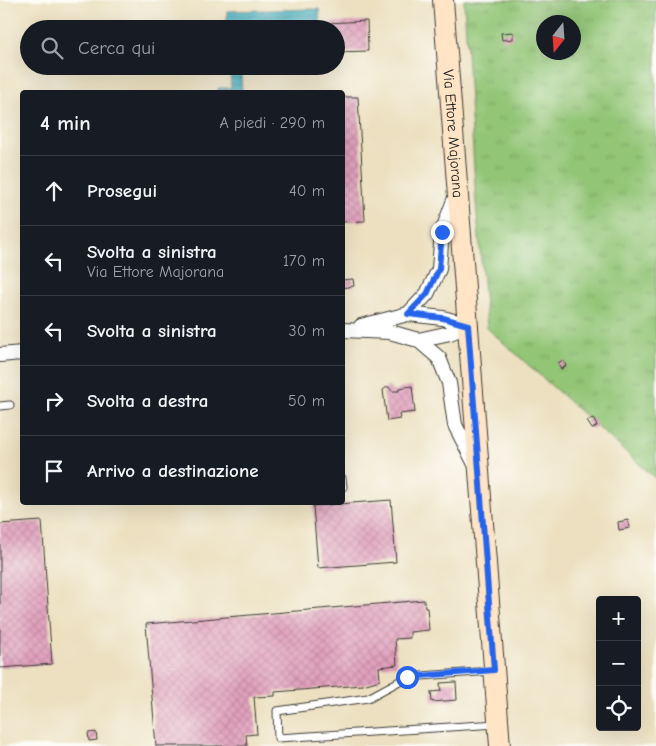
<!DOCTYPE html>
<html lang="it">
<head>
<meta charset="utf-8">
<style>
	body { margin:0; font-family:"Comic Neue",sans-serif; background:#242831; color:#f1f3f6 }
	.controls { position:absolute; right:15px; bottom:15px; display:grid; overflow:hidden; border-radius:5px; box-shadow:0 5px 20px #0002 }
	.controls button { width:45px; height:45px; display:grid; place-items:center; padding:0; border:0; border-bottom:1px solid #363941; background:#171b24; color:#f1f3f6; font:25px sans-serif }
	.compass { position:absolute; left:536px; top:15px; width:45px; height:45px; border-radius:50%; background:#171b24; box-shadow:0 5px 20px #0002; rotate:197deg }
	.stop { position:absolute; width:15px; height:15px; margin:-11px; border:4px solid #2563eb; border-radius:50%; background:#fff }
	.stop.end { background:#2563eb; border-color:#fff; box-shadow:0 1px 5px #0008 }
	.list { margin:0; padding:0; list-style:none }
	h2 { display:flex; justify-content:space-between; align-items:center; height:65px; margin:0; padding:0 20px; font-size:21px }
	h2 small { font-size:16px; font-weight:400; color:#9ea1a6 }
	.list li { display:grid; grid-template-columns:32px 1fr auto; gap:15px; align-items:center; box-sizing:border-box; height:70px; padding:0 20px; border-top:1px solid #363941 }
	.list b { display:block; font-size:19px; white-space:nowrap }
	.list p { margin:0; font-size:16px; white-space:nowrap; color:#9ea1a6 }
	.list em { font-size:16px; font-style:normal; color:#9ea1a6 }
	.icon { flex:none; width:28px; height:28px; fill:none; stroke:currentColor; stroke-width:2; stroke-linecap:round; stroke-linejoin:round }
	.map { position:relative; flex:none; width:656px; height:746px; overflow:hidden }
	.search { position:absolute; background:#171b24; box-shadow:0 5px 20px #0002; left:20px; top:20px; width:325px; height:55px; display:flex; align-items:center; gap:12px; box-sizing:border-box; padding:0 18px; border-radius:28px; color:#9ea1a6; font-size:19px }
	.panel { position:absolute; background:#171b24; box-shadow:0 5px 20px #0002; left:20px; top:90px; width:325px; height:415px; border-radius:5px }
	.map>svg:first-child { display:block }
</style>
</head>
<body>
<div class="map">
<svg width="656" height="746" viewBox="0 0 656 746">
	<defs>
		<pattern id="grass-tufts" width="24" height="20" patternUnits="userSpaceOnUse" patternTransform="scale(1.25)"><rect width="24" height="20" fill="#92c576"/><path d="M3 7l-1-3M5 7V3M7 7l1-3M15 17l-1-3M17 17v-4M19 17l1-3" fill="none" stroke="#7da966"/></pattern>
		<pattern id="water-rules" width="6" height="5" patternUnits="userSpaceOnUse" patternTransform="scale(1.25)"><rect width="6" height="5" fill="#40aebd"/><path d="M0 2.5h6" fill="none" stroke="#358d99"/></pattern>
		<pattern id="building-cross-hatch" width="8" height="8" patternUnits="userSpaceOnUse" patternTransform="scale(1.25)"><rect width="8" height="8" fill="#e1a0bc"/><path d="M0 0l8 8M0 8l8-8" fill="none" stroke="#c089a1"/></pattern>
	</defs>
	<rect width="100%" height="100%" fill="#fdfcf7"/>
	<filter id="ink" filterUnits="userSpaceOnUse"><feTurbulence type="fractalNoise" baseFrequency=".02" numOctaves="2"/><feDisplacementMap in="SourceGraphic" scale="10" xChannelSelector="R" yChannelSelector="G"/><feConvolveMatrix kernelMatrix="1 2 1 2 8 2 1 2 1" color-interpolation-filters="sRGB"/></filter>
	<filter id="wash" filterUnits="userSpaceOnUse"><feTurbulence type="fractalNoise" baseFrequency=".0096" numOctaves="4" result="noise"/><feDisplacementMap in="SourceGraphic" scale="20" xChannelSelector="R" yChannelSelector="G"/><feGaussianBlur stdDeviation="1.12" result="paint"/><feColorMatrix in="noise" values="0 0 0 0 0 0 0 0 0 0 0 0 0 0 0 0 0 1.4 0 .05"/><feComposite in="paint" operator="in"/></filter>
	<g filter="url(#wash)">
		<rect width="100%" height="100%" fill="#ece0c0"/>
		<path fill="url(#grass-tufts)" stroke="#577049" fill-rule="evenodd" d="M464 0H656V479L487 328 476 202ZM544 22H574V52H544Z"/>
		<path fill="url(#water-rules)" stroke="#2e656c" d="M319 9 320 29H227V11Z
			M230 74H241L242 92H218V88H231Z"/>
		<g id="blocks">
			<path fill="url(#building-cross-hatch)" d="M367 21 368 51 336 52V29H326V23Z
				M513 32V39L502 40 501 33Z
				M342 97H358L365 221 342 222Z
				M353 279 354 286 342 288V280Z
				M563 360 566 366 561 369 558 363Z
				M412 386 415 412 399 414 400 419 387 421 383 390 387 387H389L392 391H399V388Z
				M593 418 597 426 592 429 587 421Z
				M391 500 396 562 318 568 313 506Z
				M628 520 630 528 619 530 618 522Z
				M42 521 52 664 0 668V524Z
				M424 600 425 608H427L429 630 410 632V638L395 639 397 665 379 667 380 680 363 685 275 692V696L254 697 257 734 246 735 247 746H156L146 624Z
				M456 682 457 700 432 702 431 692 441 691 440 683Z
				M96 732 97 740 89 741 88 733Z"/>
		</g>
	</g>
	<g filter="url(#ink)">
		<use href="#blocks" fill-opacity="0" stroke="#3b3935" stroke-width="1"/>
		<g fill="none" stroke-linecap="round" stroke-linejoin="round">
			<defs>
				<path id="lane" d="M0 406 10 405
					M342 478 343 487
					M493 671 407 677 368 698 277 711 278 738 497 724"/>
				<path id="street" d="M408 314 427 294 439 269 442 232 456 195
					M361 326 408 314 443 318 468 325
					M342 330 390 332 418 340 439 358 449 383 455 425 476 466
					M418 340 450 333 468 325
					M0 355 22 353"/>
				<g id="secondary">
					<path id="s1" d="M443 0 500 746"/>
				</g>
			</defs>
			<use href="#lane" stroke="#3b3935" stroke-width="9"/>
			<use href="#street" stroke="#3b3935" stroke-width="16"/>
			<use href="#secondary" stroke="#3b3935" stroke-width="22"/>
			<use href="#lane" stroke="#fff" stroke-width="7"/>
			<use href="#street" stroke="#fff" stroke-width="14"/>
			<use href="#secondary" stroke="#ffe4c6" stroke-width="20"/>
		</g>
	</g>
	<g fill="none" stroke-linecap="round" stroke-linejoin="round" filter="url(#ink)">
		<path stroke="#2563eb" stroke-width="6" d="M407 677 494 670 468 325 443 318 408 314 427 294 439 269 442 232"/>
	</g>
	<g text-anchor="middle" stroke-width="4" stroke-linejoin="round" paint-order="stroke">
		<g font-size="15" fill="#1c1c1c" stroke="#fdfcf7">
			<text dy="5" stroke="none"><textPath href="#s1" startOffset="134">Via Ettore Majorana</textPath></text>
		</g>
	</g>
</svg>
<div class="controls">
<button>+</button>
<button>−</button>
<button><svg class="icon" aria-label="locate" viewBox="0 0 24 24"><circle cx="12" cy="12" r="6"/><path d="M12 2v4M12 18v4M2 12h4M18 12h4"/></svg></button>
</div>
<svg class="compass" viewBox="-18 -18 36 36"><path d="M0-13l5 13h-10z" fill="#e53935"/><path d="M0 13l5-13h-10z" fill="#9ea1a6"/></svg>
<div class="stop" style="left:407px;top:677px"></div>
<div class="stop end" style="left:442px;top:232px"></div>
<div class="search"><svg class="icon" aria-label="search" viewBox="0 0 24 24"><circle cx="10" cy="10" r="6"/><path d="M15 15l6 6"/></svg>Cerca qui</div>
<section class="panel">
<h2>4 min<small>A piedi · 290 m</small></h2>
<ul class="list">
<li><svg class="icon" aria-label="ahead" viewBox="0 0 24 24"><path d="M12 20V5M6 11l6-6 6 6"/></svg><div><b>Prosegui</b></div><em>40 m</em></li>
<li><svg class="icon" aria-label="left" viewBox="0 0 24 24"><path d="M17 20v-9H6M10 6l-5 5 5 5"/></svg><div><b>Svolta a sinistra</b><p>Via Ettore Majorana</p></div><em>170 m</em></li>
<li><svg class="icon" aria-label="left" viewBox="0 0 24 24"><path d="M17 20v-9H6M10 6l-5 5 5 5"/></svg><div><b>Svolta a sinistra</b></div><em>30 m</em></li>
<li><svg class="icon" aria-label="right" viewBox="0 0 24 24"><path d="M7 20v-9h11M14 6l5 5-5 5"/></svg><div><b>Svolta a destra</b></div><em>50 m</em></li>
<li><svg class="icon" aria-label="arrive" viewBox="0 0 24 24"><path d="M6 21V4h12l-3 4 3 4H6"/></svg><div><b>Arrivo a destinazione</b></div></li>
</ul>
</section>
</div>
</body>
</html>
